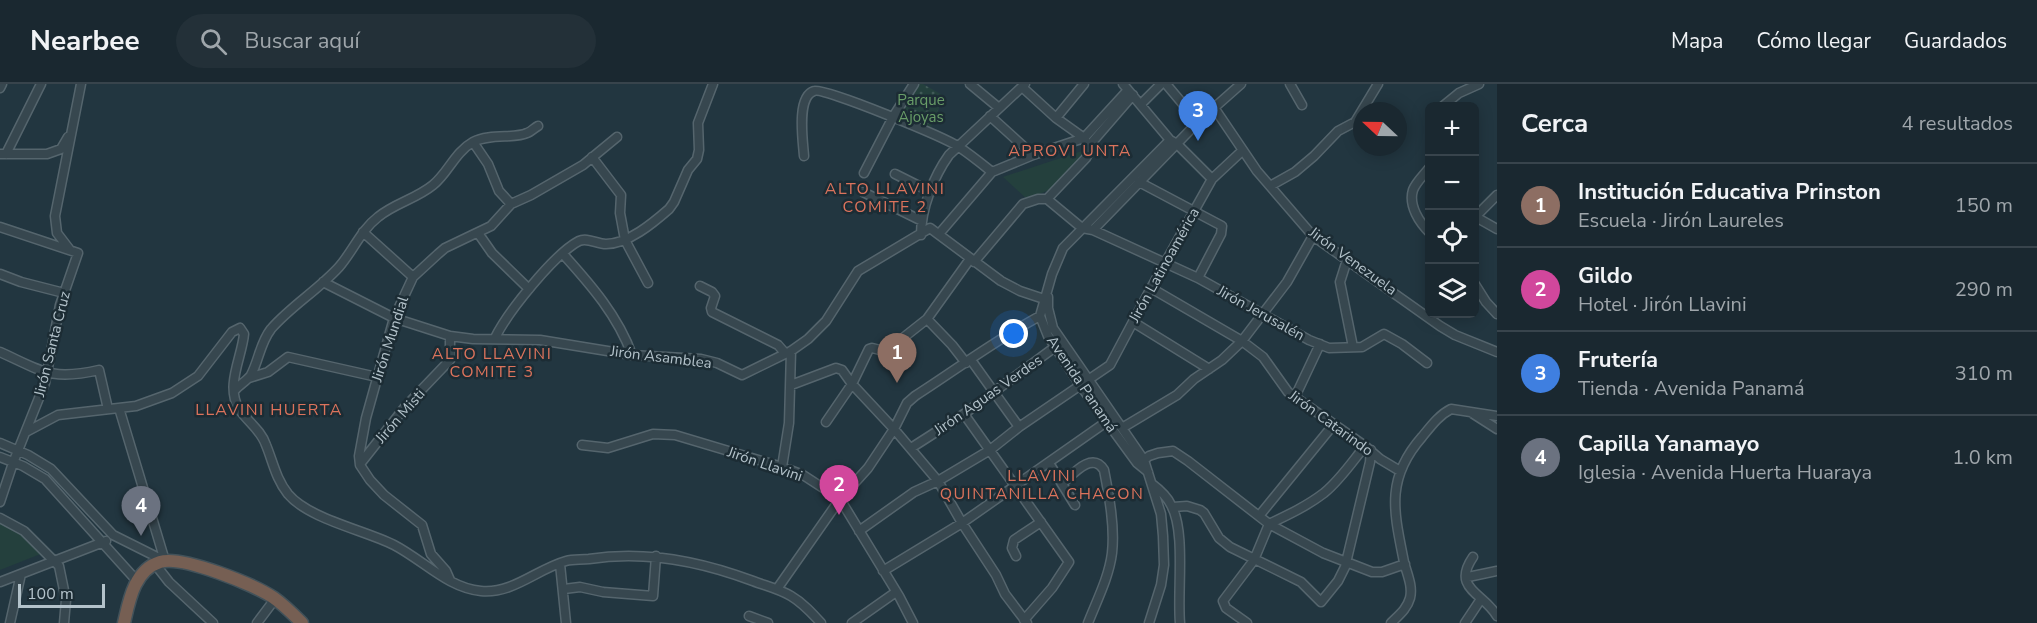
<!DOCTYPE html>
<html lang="es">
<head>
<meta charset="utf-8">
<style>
	body { margin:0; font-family:"Nunito Sans",sans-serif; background:#233038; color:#f1f3f6 }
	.controls { position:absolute; right:18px; top:18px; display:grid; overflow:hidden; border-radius:9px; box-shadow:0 3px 15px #0003 }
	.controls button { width:54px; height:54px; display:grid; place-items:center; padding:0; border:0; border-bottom:2px solid #38444c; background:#1a2830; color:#f1f3f6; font:30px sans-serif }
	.compass { position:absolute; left:1353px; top:18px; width:54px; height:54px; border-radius:50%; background:#1a2830; box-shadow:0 3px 15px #0003; rotate:292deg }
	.scale { position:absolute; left:18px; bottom:15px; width:87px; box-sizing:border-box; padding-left:6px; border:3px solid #b3c2ca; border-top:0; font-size:16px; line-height:21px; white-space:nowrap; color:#b3c2ca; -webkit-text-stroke:4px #1c2c34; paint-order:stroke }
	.you { position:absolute; left:1014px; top:250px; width:21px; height:21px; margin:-15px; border:4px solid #fff; border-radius:50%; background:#1a73e8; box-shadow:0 0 0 9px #1a73e833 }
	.badge { display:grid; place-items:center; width:39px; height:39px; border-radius:50%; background:#1a73e8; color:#fff; font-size:20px; font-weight:700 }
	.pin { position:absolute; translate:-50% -50px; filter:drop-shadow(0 2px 3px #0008) }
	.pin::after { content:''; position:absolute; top:32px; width:21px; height:18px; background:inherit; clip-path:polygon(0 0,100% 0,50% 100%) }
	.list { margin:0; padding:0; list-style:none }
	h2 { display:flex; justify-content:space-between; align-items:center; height:78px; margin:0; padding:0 24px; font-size:26px }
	h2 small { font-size:20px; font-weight:400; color:#9fa6ab }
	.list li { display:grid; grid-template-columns:39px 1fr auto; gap:18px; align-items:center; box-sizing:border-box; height:84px; padding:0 24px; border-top:2px solid #38444c }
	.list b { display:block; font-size:22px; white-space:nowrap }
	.list p { margin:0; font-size:20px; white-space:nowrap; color:#9fa6ab }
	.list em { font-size:20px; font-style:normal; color:#9fa6ab }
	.icon { flex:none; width:33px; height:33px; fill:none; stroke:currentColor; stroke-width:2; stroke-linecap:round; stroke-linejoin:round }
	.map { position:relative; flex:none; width:1497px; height:539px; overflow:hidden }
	header { display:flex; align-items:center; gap:36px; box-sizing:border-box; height:84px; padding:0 30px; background:#1a2830; border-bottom:2px solid #38444c }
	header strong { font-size:28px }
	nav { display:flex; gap:33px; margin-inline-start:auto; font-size:21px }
	.search { width:420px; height:54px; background:#233038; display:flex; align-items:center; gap:15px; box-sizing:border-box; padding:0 21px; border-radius:33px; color:#9fa6ab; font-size:22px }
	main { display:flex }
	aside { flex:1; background:#1a2830 }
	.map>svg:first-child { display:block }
</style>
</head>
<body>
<header>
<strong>Nearbee</strong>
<div class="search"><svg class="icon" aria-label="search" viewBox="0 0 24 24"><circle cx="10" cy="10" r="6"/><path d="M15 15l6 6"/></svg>Buscar aquí</div>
<nav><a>Mapa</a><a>Cómo llegar</a><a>Guardados</a></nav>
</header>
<main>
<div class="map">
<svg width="1497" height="539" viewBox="0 0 1497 539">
	<defs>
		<pattern id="grass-dots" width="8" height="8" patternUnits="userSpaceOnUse" patternTransform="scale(1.5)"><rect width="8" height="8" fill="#24403d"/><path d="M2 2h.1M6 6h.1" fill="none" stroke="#415a58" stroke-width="1.8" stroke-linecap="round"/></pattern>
	</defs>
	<rect width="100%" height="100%" fill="#223640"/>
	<path fill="url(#grass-dots)" d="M917 0H923L944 12 929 48 897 35Z"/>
	<path fill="#24403d" d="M1082 67 1085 68 1054 104 1027 115 1003 93Z
		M0 435 17 442 43 469 0 486Z"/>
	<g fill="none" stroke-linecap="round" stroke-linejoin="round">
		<defs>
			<path id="minor" d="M970 0 999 24
				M1123 0 1170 56 1177 60 1212 95
				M1166 0 1198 38
				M1290 0 1302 21
				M1022 3 1056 34 1084 54 1090 66 1086 74 1047 115
				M0 4 2 0
				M1141 20 1161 0
				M1443 22 1459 9 1479 0
				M1215 25 1257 87 1313 152 1440 242 1455 251 1497 268
				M990 32 1033 71
				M1056 34 1084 0
				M473 58 488 80 499 107 511 120
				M1088 63 1133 11
				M0 70H47L61 65 68 53
				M6 70 41 0
				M804 72C803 57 796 13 814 7 824 3 946 54 959 63 971 71 982 80 992 88
				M592 73 621 111 620 129 625 156 648 199
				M1430 83C1424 91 1416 98 1413 106 1408 122 1420 139 1430 149
				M864 89 893 33 914 0
				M895 90 931 108
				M1139 98 1222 142 1221 150 1198 194
				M1270 102 1295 88 1314 72 1338 47 1355 38 1378 0
				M863 108 922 137
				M1474 132 1497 145
				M1474 134 1497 111
				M0 143 78 169 60 221 45 299 13 379 0 418
				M1093 146 1198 194 1309 256 1329 264 1362 263 1384 250 1402 260 1427 279
				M363 148 413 193
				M478 149 492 169 529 205
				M939 150 992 88 1033 71 1084 54 1128 6
				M921 151C921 124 934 92 949 71L1025 0
				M70 166 57 149 55 132 81 0
				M563 170C591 201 618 232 632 271
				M1347 176 1340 198 1353 263
				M974 178 1023 120 1038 115H1047L1082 144 1093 146 1198 38 1241 0
				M0 190 21 198 64 209
				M323 198 394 234 450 252 473 255 540 256 632 271 701 275 717 279 742 291 791 267 808 255 826 237 858 187 930 144 1001 197 1020 207 1044 215
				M1474 199 1486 218 1497 230
				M700 202 712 208 715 212 711 224 712 228 778 261 785 269
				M1151 204 1242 257 1263 273 1288 308 1365 362 1380 375 1400 387
				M1048 213V224L1053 244 1144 376 1161 430 1163 452 1164 481 1161 501 1149 539
				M927 235 952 261 966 279
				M1133 238 1209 285
				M495 254C507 229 554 170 579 157 587 153 597 160 606 160 628 160 653 139 669 125L674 118 688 86 697 75 699 66 698 39 713 0
				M0 268C42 287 51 297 99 286L108 325
				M971 276 1019 343
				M249 294 268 288 288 273 377 293
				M791 301 836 284 842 286 852 300 894 345 938 397 962 439 996 491 1005 510 1027 539
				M235 306C239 301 248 296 251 291 259 276 260 259 271 245 291 222 318 206 339 183 353 167 361 146 378 133 395 119 416 115 433 101 448 89 455 68 473 58 490 49 515 55 527 49 531 48 534 44 538 42
				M1295 313 1320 260
				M119 324 165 477
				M1472 329 1497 345
				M964 330 1069 478 1052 504 1024 536
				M826 338 852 300 869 265 872 264 884 267 889 265 927 235 970 175
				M1122 344 1177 311 1194 295 1222 276 1242 257 1287 198 1313 152
				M26 348 58 331 136 322 172 309 198 292 232 248 240 244 244 250C242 273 225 302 239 325 247 337 261 346 266 361 273 378 276 395 288 410 309 435 364 446 394 461 423 476 448 504 481 507 513 510 537 485 566 477 573 475 581 476 589 475 645 466 700 477 753 497 766 502 779 505 791 512 803 519 812 529 821 539
				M0 359 28 371 51 385 113 451 165 477
				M582 361 608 364 653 350 675 351 782 383 803 391 840 415 899 512 913 539
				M911 364 964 330 1055 263 1058 262
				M0 373 23 382 45 395 137 497
				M1144 376 1149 372 1158 369 1173 367 1188 377 1269 440 1323 469 1372 488H1382L1405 480
				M1049 379 1075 421
				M360 380 405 323 450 276V252
				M782 383 789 339 791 267
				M1148 388 1137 379 1080 301 1048 252 1040 232 1052 190 1063 164 1170 56
				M1063 399C1073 390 1092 367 1104 386 1109 412 1115 442 1112 469 1109 493 1097 516 1088 539
				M1152 400C1160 406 1167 412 1171 421 1186 447 1177 507 1180 539
				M1173 423 1187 422 1200 426 1204 429 1219 454 1230 463 1301 498 1321 518 1338 497 1345 483 1370 378 1371 366
				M1259 432 1334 340
				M0 434 24 447 59 482 66 516 64 539
				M859 447 914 408 938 397 990 366 1019 343 1110 281 1151 204 1212 95 1242 67
				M1016 472 1012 464 1014 456 1041 438
				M1473 473C1451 505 1484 509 1497 532
				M155 480 169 498 213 539
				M560 480 566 539
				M883 487 962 439 1109 336
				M450 496 446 487 431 470 422 441 384 411 370 396 360 381 359 372 366 334 394 234 413 193 438 170 445 164 491 142 511 120 531 111 583 81 617 53
				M1467 496 1468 493 1497 487
				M0 498 106 457
				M564 505 580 503 603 508 653 512 656 472
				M777 505 840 415 868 384 894 345 907 319 915 312C957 285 997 255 1040 232
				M749 532 768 539
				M10 539 21 490
				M257 539 275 515
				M852 539 896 508
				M1247 539 1226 524 1223 517 1254 476 1269 440C1288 431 1307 422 1324 409 1340 396 1352 378 1365 362
				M1391 539C1399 531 1407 525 1410 514 1413 502 1407 490 1404 478 1394 428 1385 395 1422 353 1431 342 1439 331 1451 325L1497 332
				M1465 539 1481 515"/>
			<path id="highway" d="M124 539C129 517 134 486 160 478 182 471 255 501 274 514 284 521 293 530 302 539"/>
		</defs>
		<use href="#minor" stroke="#55656d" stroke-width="11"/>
		<use href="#highway" stroke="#42525a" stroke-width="15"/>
		<use href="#minor" stroke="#37474f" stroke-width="8"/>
		<use href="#highway" stroke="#765f53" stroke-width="12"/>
	</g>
	<g text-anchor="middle" stroke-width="5" stroke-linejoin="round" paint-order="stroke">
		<g font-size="15" fill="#699d68" stroke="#1c2c34">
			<text x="921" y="21">Parque<tspan x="921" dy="17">Ajoyas</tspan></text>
		</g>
		<g font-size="15" fill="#b3c2ca" stroke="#1c2c34">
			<text transform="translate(1353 177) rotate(36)" y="5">Jirón Venezuela</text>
			<text transform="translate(1164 181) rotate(-61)" y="5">Jirón Latinoamérica</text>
			<text transform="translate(1261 229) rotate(29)" y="5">Jirón Jerusalén</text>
			<text transform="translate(390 255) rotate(-72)" y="5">Jirón Mundial</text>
			<text transform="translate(52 260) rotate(-76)" y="5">Jirón Santa Cruz</text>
			<text transform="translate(661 273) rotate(7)" y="5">Jirón Asamblea</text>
			<text transform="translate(1082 300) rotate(56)" y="5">Avenida Panamá</text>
			<text transform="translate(988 311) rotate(-35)" y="5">Jirón Aguas Verdes</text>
			<text transform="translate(400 332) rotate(-49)" y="5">Jirón Misti</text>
			<text transform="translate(1331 339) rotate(36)" y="5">Jirón Catarindo</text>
			<text transform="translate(765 380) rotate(19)" y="5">Jirón Llavini</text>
		</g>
		<g font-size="16" letter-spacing="1.5" fill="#dc735c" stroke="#1c2c34">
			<text x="1070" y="72">APROVI UNTA</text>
			<text x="885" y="110">ALTO LLAVINI<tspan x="885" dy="18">COMITE 2</tspan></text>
			<text x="492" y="275">ALTO LLAVINI<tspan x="492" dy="18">COMITE 3</tspan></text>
			<text x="269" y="331">LLAVINI HUERTA</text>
			<text x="1042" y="397">LLAVINI<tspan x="1042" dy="18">QUINTANILLA CHACON</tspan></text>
		</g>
	</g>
</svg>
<div class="controls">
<button>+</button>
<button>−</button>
<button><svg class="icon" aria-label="locate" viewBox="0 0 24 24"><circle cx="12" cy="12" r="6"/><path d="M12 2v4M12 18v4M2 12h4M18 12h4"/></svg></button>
<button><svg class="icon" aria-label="layers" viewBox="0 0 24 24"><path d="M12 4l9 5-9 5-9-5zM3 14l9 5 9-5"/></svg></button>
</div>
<svg class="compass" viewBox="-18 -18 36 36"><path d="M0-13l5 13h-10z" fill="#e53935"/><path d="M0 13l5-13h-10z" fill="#9fa6ab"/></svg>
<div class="scale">100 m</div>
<div class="you"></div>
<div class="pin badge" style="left:897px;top:299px;background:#8d6e63">1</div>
<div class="pin badge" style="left:839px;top:431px;background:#d1479c">2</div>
<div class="pin badge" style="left:1198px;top:57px;background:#3f7fe0">3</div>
<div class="pin badge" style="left:141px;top:452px;background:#6b7280">4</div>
</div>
<aside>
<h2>Cerca<small>4 resultados</small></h2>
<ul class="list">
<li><span class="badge" style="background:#8d6e63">1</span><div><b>Institución Educativa Prinston</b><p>Escuela · Jirón Laureles</p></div><em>150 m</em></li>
<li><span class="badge" style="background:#d1479c">2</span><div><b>Gildo</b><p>Hotel · Jirón Llavini</p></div><em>290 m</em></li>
<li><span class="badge" style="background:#3f7fe0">3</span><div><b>Frutería</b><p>Tienda · Avenida Panamá</p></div><em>310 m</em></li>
<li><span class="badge" style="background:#6b7280">4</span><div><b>Capilla Yanamayo</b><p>Iglesia · Avenida Huerta Huaraya</p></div><em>1.0 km</em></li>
</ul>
</aside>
</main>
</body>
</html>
